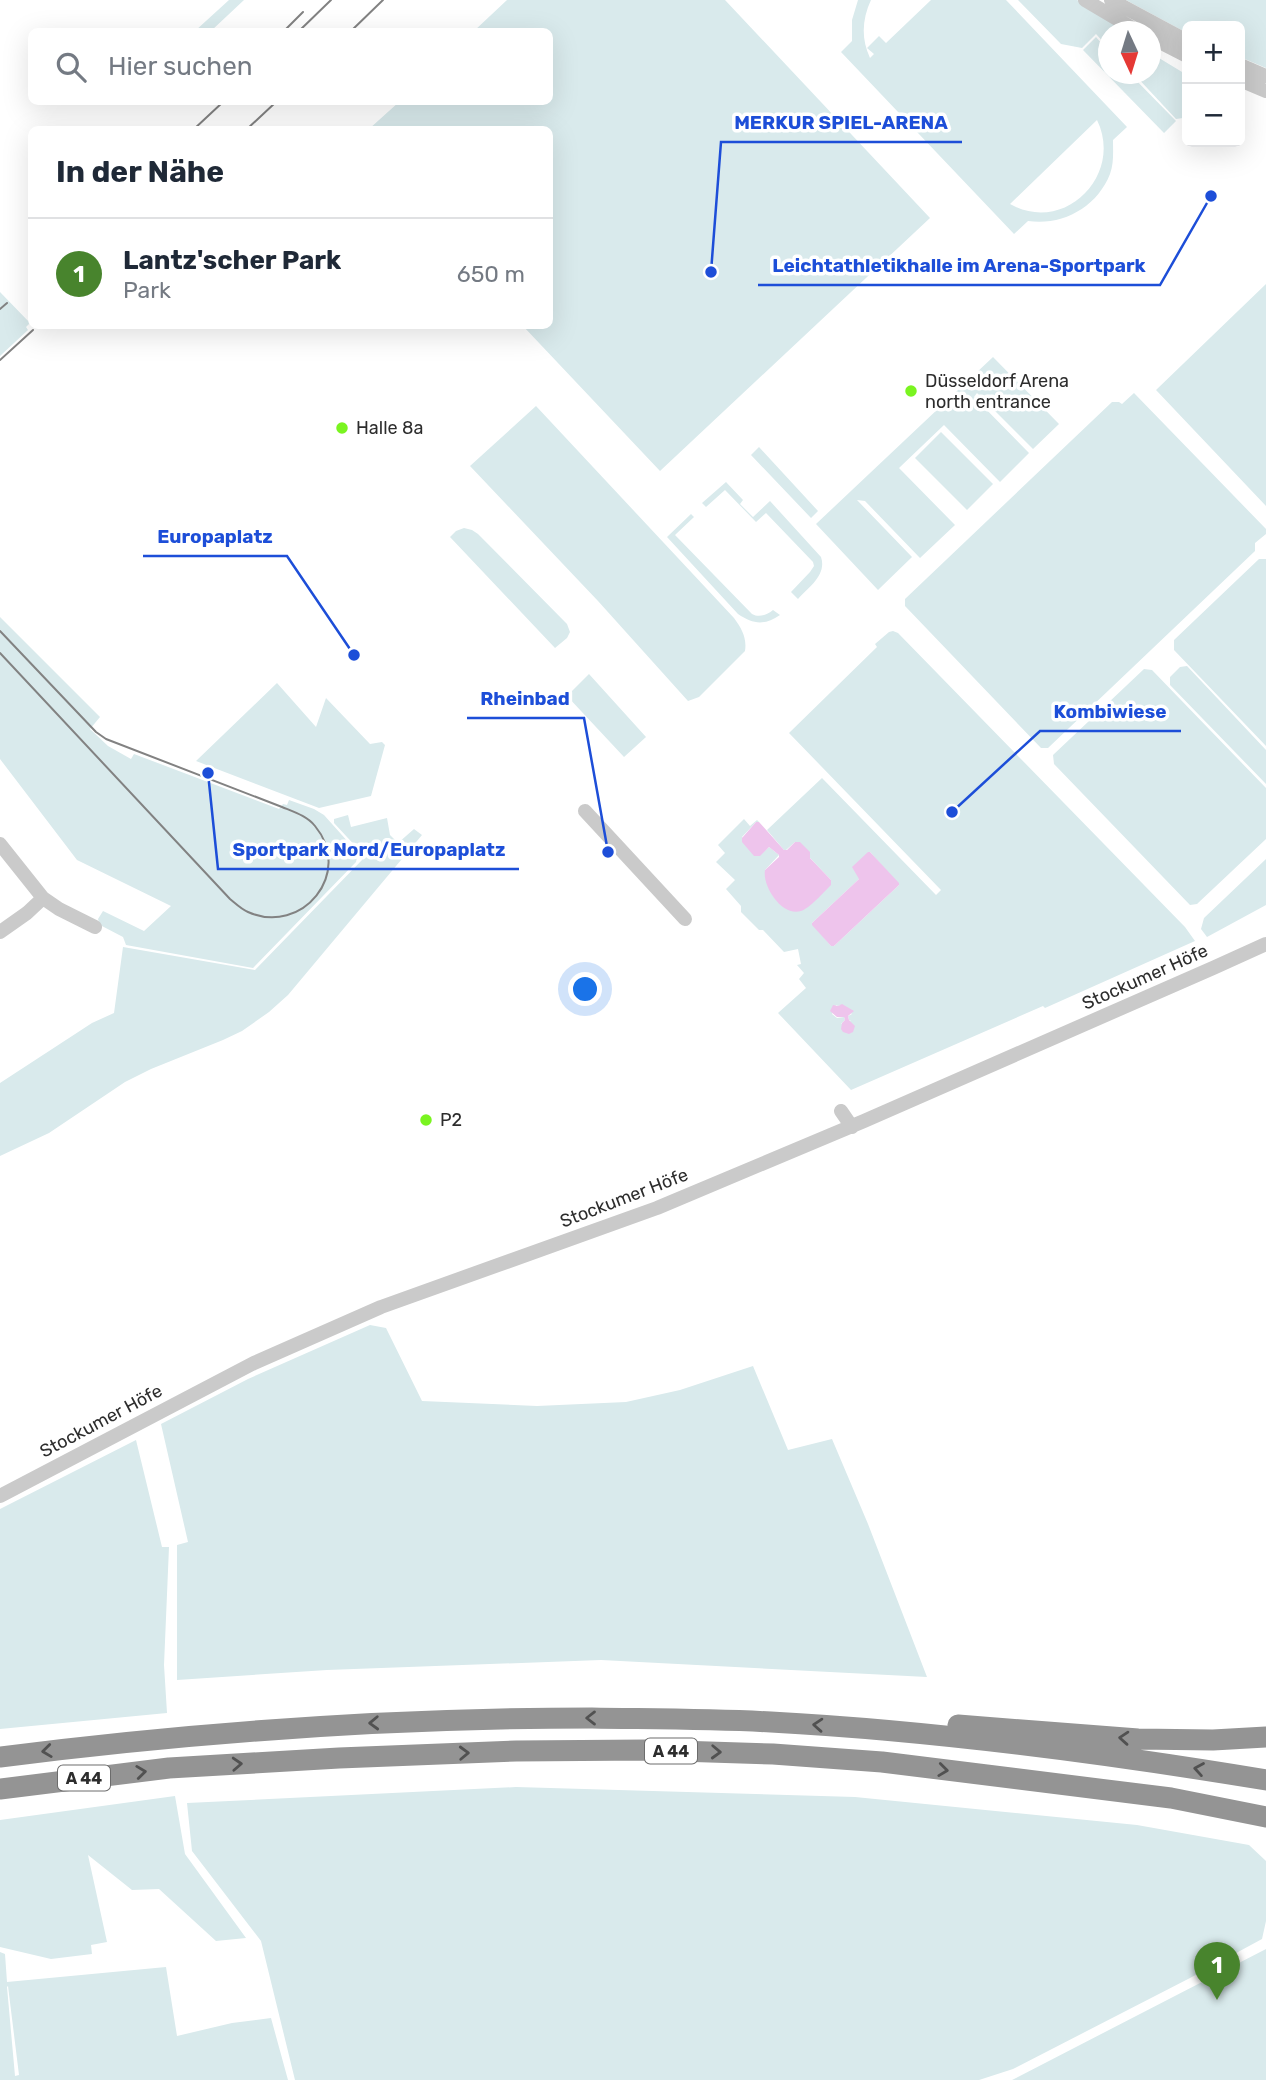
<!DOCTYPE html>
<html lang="de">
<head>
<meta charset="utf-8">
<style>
	body { margin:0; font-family:Rubik,sans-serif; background:#f6f6f7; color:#1f2937 }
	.controls { position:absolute; right:21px; top:21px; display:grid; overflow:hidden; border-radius:10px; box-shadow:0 7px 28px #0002 }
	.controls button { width:63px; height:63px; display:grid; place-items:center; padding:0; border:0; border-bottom:2px solid #e0e1e3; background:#fff; color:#1f2937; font:35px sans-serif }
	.compass { position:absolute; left:1098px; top:21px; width:63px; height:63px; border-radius:50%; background:#fff; box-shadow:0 7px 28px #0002; rotate:176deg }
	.you { position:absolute; left:586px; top:990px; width:24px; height:24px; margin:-18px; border:5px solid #fff; border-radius:50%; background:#1a73e8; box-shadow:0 0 0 10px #1a73e833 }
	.badge { display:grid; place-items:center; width:46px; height:46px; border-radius:50%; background:#48842d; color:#fff; font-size:23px; font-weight:700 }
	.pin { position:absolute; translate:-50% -58px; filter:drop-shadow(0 2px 4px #0008) }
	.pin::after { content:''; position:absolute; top:37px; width:24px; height:21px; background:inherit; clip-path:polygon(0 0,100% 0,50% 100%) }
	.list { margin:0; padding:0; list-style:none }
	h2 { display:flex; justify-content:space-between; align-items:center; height:91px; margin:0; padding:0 28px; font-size:30px }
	h2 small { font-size:23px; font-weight:400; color:#747a83 }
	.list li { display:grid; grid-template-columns:46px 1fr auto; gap:21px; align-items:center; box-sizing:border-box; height:112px; padding:0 28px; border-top:2px solid #e0e1e3 }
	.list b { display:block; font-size:26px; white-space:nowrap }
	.list p { margin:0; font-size:23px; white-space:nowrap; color:#747a83 }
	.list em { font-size:23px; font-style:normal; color:#747a83 }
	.icon { flex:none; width:38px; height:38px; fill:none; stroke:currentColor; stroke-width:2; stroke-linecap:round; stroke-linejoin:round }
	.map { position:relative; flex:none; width:1266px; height:2080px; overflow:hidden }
	.search { position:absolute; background:#fff; box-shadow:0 7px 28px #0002; left:28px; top:28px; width:525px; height:77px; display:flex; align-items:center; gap:18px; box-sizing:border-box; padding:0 24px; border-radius:10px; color:#747a83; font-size:26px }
	.panel { position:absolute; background:#fff; box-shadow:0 7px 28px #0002; left:28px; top:126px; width:525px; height:203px; border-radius:10px }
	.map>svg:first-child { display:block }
</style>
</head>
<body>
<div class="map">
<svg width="1266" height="2080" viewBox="0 0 1266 2080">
	<rect width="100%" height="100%" fill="#fff"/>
	<path fill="#d9eaec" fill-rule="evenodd" d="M229 0H244L211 31H195Z
		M507 0H725L930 218 660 471 523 326H550V130L369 129 399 102H550V32L474 31Z
		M858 0H871C862 19 861 39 870 58L874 54 867 48 879 36 886 43 931 0H1006L1127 127 1113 140C1113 152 1114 163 1110 174 1097 207 1063 226 1028 221L1014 234 841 52 852 41V20ZM1097 120C1124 175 1064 235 1010 204Z
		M1018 0H1077L1133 31 1108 32V47L1096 34 1082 48 1061 44Z
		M1126 0H1266V68L1240 57V26H1187V33Z
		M1096 37 1108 51V74H1130L1176 121 1164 133 1083 50Z
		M1151 50 1159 58 1187 75V114L1183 118 1176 119 1134 74H1150Z
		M1266 284V506L1156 390Z
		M0 292 30 323 26 327 28 330 0 356Z
		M993 357 1059 424 1033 449 977 393 974 397 1029 453 1000 482 944 425 899 468 955 525 920 558 865 501 857 500 912 557 878 590 816 524Z
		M1134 393 1266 529V534L1255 543V551L1048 748H1041L905 606V599L1112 402H1119L1122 404Z
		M536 406 734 618C742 629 747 638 745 651L699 697 688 701 598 601 470 466Z
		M941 432 993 484 967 510 915 458Z
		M759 447 818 511 811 518 751 455Z
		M726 482 743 500 740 504 753 517 770 501 821 557C827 575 809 587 798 599L791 592 810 572 814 566 813 562 766 513 756 522 725 490 706 507 702 503Z
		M691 514 694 517 675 535 752 614C759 618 767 615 773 610L780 615C764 626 753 624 738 614L667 537Z
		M464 528 472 530 478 534 567 624 570 632 567 638 555 648 450 537 456 531Z
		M1259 559H1266V746L1174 650V640Z
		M0 617 100 717 90 729 108 746 131 759 134 754 279 809 283 804 287 805 289 800 314 809 324 815 358 853 356 862 253 968 126 945 123 937 100 925 98 919 103 911 144 931 171 906 77 860 0 759Z
		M893 631 898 633 1185 927 1195 941 1045 1008 1043 1006 851 1090 778 1013 806 988 799 979 804 973 797 965 801 964 798 949 784 952 763 930H759L741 912V906L726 889 735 880 716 862 725 853 718 845 744 819 750 826 757 820 759 822H756L742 837 760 855 769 847 779 855 765 870 831 880 795 842 786 850H784L767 830 822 778 936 895 941 890 789 733 877 647 875 644 889 632ZM870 852 899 885 834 946H831L812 923 859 879ZM836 1005 838 1006 841 1005 852 1014 848 1016 849 1020 851 1021 841 1024 845 1020 844 1017 837 1018 832 1014Z
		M1187 666 1266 750V784L1170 685V677L1180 667Z
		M1144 669 1152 670 1266 788V839L1197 904 1190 905 1054 764 1053 755Z
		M589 674 646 737 624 757 567 696Z
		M277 683 316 727 326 698 370 744 382 742 385 745 371 796 319 808 196 761Z
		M348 815 351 827 387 818 390 835 398 843 414 829 422 835 288 995 269 1012 242 1031 223 1040 151 1069 125 1082 49 1133 0 1156V1083L92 1023 114 1013 123 947 255 970 362 860 360 851 334 823V819Z
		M1266 859V905L1207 937 1201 929 1204 918Z
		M370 1325 386 1328 422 1401 537 1406 626 1402 680 1390 753 1366 788 1450 832 1439 868 1524 927 1677 601 1660 327 1670 177 1680V1545L188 1542 161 1424 248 1379Z
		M136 1440 162 1547H169L164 1665 167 1713 0 1729V1509Z
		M516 1787 855 1797 1137 1825 1249 1845 1266 1861V1921L1262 1939 1190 1978 1013 2069 979 2080H295L261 1941 192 1851 187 1803Z
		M175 1796 185 1854 246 1938 216 1941 159 1889 132 1890 88 1855 107 1942 91 1945 92 1954 51 1959 0 1947V1820Z
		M1266 1949V2080H1012Z
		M0 1952 5 1954 7 1982 166 1967 177 2036 232 2023 271 2018 288 2080H0ZM8 1986 19 2075 15 2076 7 1987Z"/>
	<path fill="#eec4ec" d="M756 822H759L784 850H787L795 842H800L810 852V858L831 880V885C825 891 809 909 801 911 782 917 762 886 765 870L779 857V855L769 847 760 856H754L742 842V838Z
		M868 852H870L899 883V885L834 946H831L812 925V923L859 879 852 867Z
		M842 1004 854 1011 848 1016 849 1020 855 1026 853 1032 849 1034 843 1032 841 1029 842 1023 845 1020 844 1017H837L830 1011 833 1005 838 1006Z"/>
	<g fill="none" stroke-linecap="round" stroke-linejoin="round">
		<path stroke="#cacaca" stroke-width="14" d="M1085 0 1139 32
			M1111 0 1187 41
			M1150 37 1187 56
			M1240 65 1266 76
			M1240 80 1266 91
			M585 811 685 919
			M0 844 43 898 59 909 95 927
			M0 932 27 913 43 898
			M841 1111 852 1127
			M0 1496 254 1363 381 1307 657 1208 864 1121 1213 968 1266 944"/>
		<path stroke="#949494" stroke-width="21" d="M958 1725 1138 1739 1213 1740 1266 1737
			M0 1757C197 1732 394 1718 592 1718 652 1719 712 1719 771 1722 937 1731 1103 1753 1266 1780
			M0 1789 169 1768 339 1758 516 1751 647 1750 773 1754 882 1762 1171 1798 1266 1817"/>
		<path stroke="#828282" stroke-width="2" d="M283 32 303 12
			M298 32 331 0
			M350 32 383 0
			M193 130 223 102
			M246 130 276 102
			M0 309 7 303
			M0 360 33 330
			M0 631 96 732 106 739 282 807C294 812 307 816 315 826 354 873 302 936 248 912 241 909 235 903 230 899L0 653"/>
	</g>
	<defs><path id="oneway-chevron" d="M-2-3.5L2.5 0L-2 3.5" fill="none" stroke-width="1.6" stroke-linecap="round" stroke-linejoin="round" transform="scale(1.75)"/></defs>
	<g stroke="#515151">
		<use href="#oneway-chevron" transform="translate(591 1718) rotate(-180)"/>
		<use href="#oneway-chevron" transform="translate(374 1723) rotate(178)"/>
		<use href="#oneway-chevron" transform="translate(818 1725) rotate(-176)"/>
		<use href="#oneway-chevron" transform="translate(1124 1738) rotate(-176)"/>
		<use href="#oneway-chevron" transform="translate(47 1751) rotate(173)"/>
		<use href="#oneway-chevron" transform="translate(716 1752) rotate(2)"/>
		<use href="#oneway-chevron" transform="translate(464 1753) rotate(-2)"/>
		<use href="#oneway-chevron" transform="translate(237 1764) rotate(-3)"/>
		<use href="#oneway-chevron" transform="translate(1199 1769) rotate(-170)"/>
		<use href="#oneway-chevron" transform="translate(943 1770) rotate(7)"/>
		<use href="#oneway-chevron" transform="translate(141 1772) rotate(-7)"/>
	</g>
	<g fill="#7af420" stroke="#fff" stroke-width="2.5">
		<circle cx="911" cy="391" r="7"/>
		<circle cx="342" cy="428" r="7"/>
		<circle cx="426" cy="1120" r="7"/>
	</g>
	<g text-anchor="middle" stroke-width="7" stroke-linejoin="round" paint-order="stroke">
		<g fill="#fff" stroke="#6c6c6c" stroke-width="2">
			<rect x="645" y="1738.5" width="52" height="25" rx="5"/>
			<rect x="58" y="1765.5" width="52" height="25" rx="5"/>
		</g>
		<g font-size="16" font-weight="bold" fill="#2d2d2d">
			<text x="671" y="1757">A 44</text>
			<text x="84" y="1784">A 44</text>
		</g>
		<g font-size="18" fill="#2d2d2d" stroke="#fff" text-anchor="start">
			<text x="925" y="387">Düsseldorf Arena<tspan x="925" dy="21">north entrance</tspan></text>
			<text x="356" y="434">Halle 8a</text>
			<text x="440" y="1126">P2</text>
		</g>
		<g font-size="18" fill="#2d2d2d" stroke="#fff">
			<text transform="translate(1145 977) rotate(-24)" y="6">Stockumer Höfe</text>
			<text transform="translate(624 1198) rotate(-21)" y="6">Stockumer Höfe</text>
			<text transform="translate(101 1421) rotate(-28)" y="6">Stockumer Höfe</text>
		</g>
	</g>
	<path fill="none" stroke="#1d4ed8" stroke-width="2.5" d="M711 272L721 142H962M1211 196L1160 285H758M354 655L287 556H143M608 852L584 718H467M952 812L1040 731H1181M208 773L218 869H519"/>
	<g fill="#1d4ed8" stroke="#fff" stroke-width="2.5">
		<circle cx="711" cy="272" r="7"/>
		<circle cx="1211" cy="196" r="7"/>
		<circle cx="354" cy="655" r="7"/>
		<circle cx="608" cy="852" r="7"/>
		<circle cx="952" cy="812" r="7"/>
		<circle cx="208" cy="773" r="7"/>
	</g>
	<g font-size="19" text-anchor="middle" font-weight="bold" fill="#1d4ed8" stroke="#fff" stroke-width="7" stroke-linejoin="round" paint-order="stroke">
		<text x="841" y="129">MERKUR SPIEL-ARENA</text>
		<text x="959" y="272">Leichtathletikhalle im Arena-Sportpark</text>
		<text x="215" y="543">Europaplatz</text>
		<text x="525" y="705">Rheinbad</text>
		<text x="1110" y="718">Kombiwiese</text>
		<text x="369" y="856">Sportpark Nord/Europaplatz</text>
	</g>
</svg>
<div class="controls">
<button>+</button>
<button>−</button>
</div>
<svg class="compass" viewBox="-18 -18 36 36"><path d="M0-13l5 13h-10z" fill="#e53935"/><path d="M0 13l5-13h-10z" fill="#747a83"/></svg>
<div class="you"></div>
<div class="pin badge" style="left:1217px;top:2000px">1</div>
<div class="search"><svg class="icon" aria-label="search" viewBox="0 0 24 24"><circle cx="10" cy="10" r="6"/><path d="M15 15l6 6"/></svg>Hier suchen</div>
<section class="panel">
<h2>In der Nähe<small></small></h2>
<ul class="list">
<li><span class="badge">1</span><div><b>Lantz'scher Park</b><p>Park</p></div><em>650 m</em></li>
</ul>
</section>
</div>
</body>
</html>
